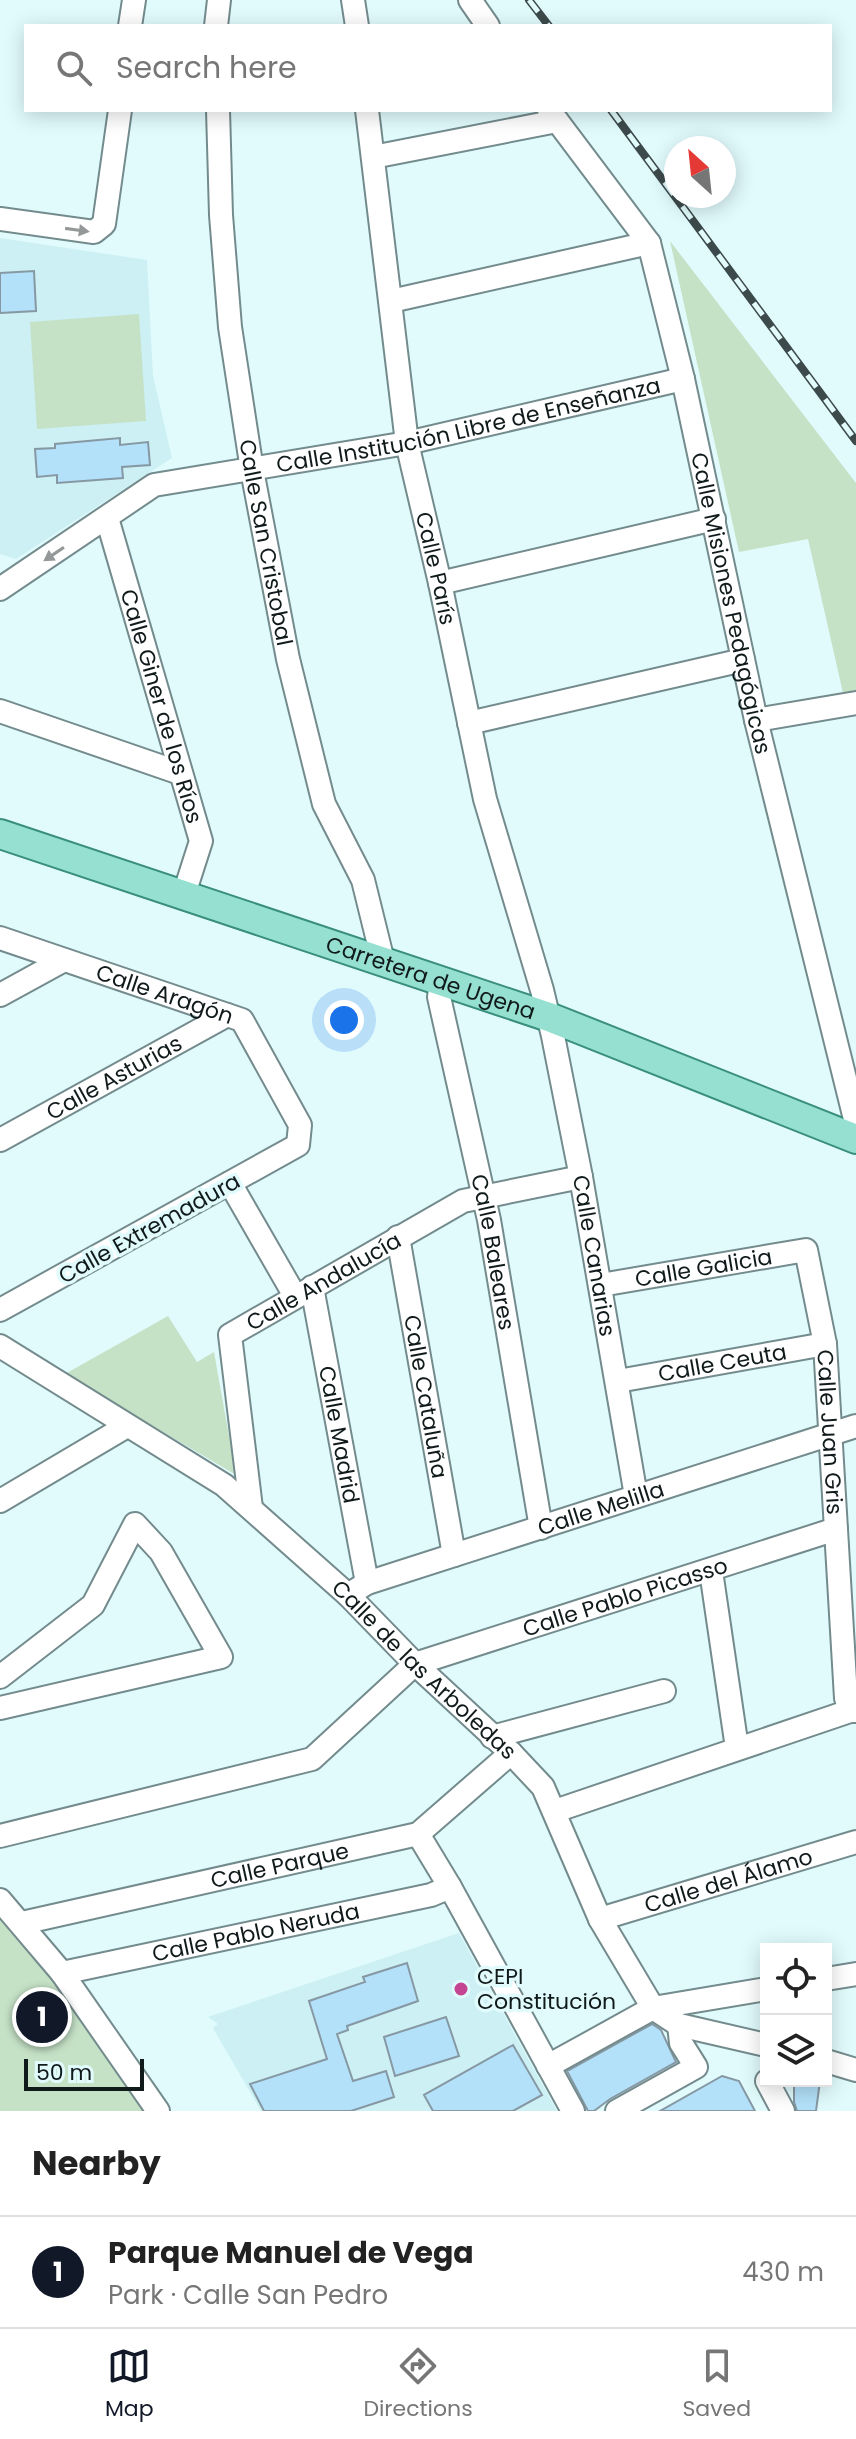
<!DOCTYPE html>
<html lang="en">
<head>
<meta charset="utf-8">
<style>
	body { margin:0; font-family:Poppins,sans-serif; background:#f6f6f6; color:#222 }
	.controls { position:absolute; right:24px; bottom:24px; display:grid; overflow:hidden; border-radius:0px; box-shadow:0 4px 20px #0003 }
	.controls button { width:72px; height:72px; display:grid; place-items:center; padding:0; border:0; border-bottom:2px solid #e0e0e0; background:#fff; color:#222; font:40px sans-serif }
	.compass { position:absolute; left:664px; top:136px; width:72px; height:72px; border-radius:50%; background:#fff; box-shadow:0 4px 20px #0003; rotate:333deg }
	.scale { position:absolute; left:24px; bottom:20px; width:120px; box-sizing:border-box; padding-left:8px; border:4px solid #111a1b; border-top:0; font-size:22px; line-height:28px; white-space:nowrap; color:#111a1b; -webkit-text-stroke:6px #e1fbfd; paint-order:stroke }
	.you { position:absolute; left:344px; top:1020px; width:28px; height:28px; margin:-20px; border:6px solid #fff; border-radius:50%; background:#1a73e8; box-shadow:0 0 0 12px #1a73e833 }
	.badge { display:grid; place-items:center; width:52px; height:52px; border-radius:50%; background:#111827; color:#fff; font-size:26px; font-weight:700 }
	.pin { position:absolute; translate:-50% -50%; border:4px solid #fff; box-shadow:0 2px 8px #0006 }
	.list { margin:0; padding:0; list-style:none }
	h2 { display:flex; justify-content:space-between; align-items:center; height:104px; margin:0; padding:0 32px; font-size:34px }
	h2 small { font-size:26px; font-weight:400; color:#767676 }
	.list li { display:grid; grid-template-columns:52px 1fr auto; gap:24px; align-items:center; box-sizing:border-box; height:112px; padding:0 32px; border-top:2px solid #e0e0e0 }
	.list b { display:block; font-size:30px; white-space:nowrap }
	.list p { margin:0; font-size:26px; white-space:nowrap; color:#767676 }
	.list em { font-size:26px; font-style:normal; color:#767676 }
	.icon { flex:none; width:44px; height:44px; fill:none; stroke:currentColor; stroke-width:2; stroke-linecap:round; stroke-linejoin:round }
	.map { position:relative; flex:none; width:856px; height:2111px; overflow:hidden }
	.search { position:absolute; background:#fff; box-shadow:0 4px 20px #0003; left:24px; right:24px; top:24px; height:88px; display:flex; align-items:center; gap:20px; box-sizing:border-box; padding:0 28px; border-radius:0px; color:#767676; font-size:30px }
	.sheet { height:216px; background:#fff }
	nav { display:flex; justify-content:space-around; align-items:center; box-sizing:border-box; height:112px; border-top:2px solid #e0e0e0; background:#fff; font-size:22px; color:#767676 }
	nav a { display:grid; justify-items:center; gap:4px }
	nav .on { color:#111827 }
	.map>svg:first-child { display:block }
</style>
</head>
<body>
<div class="map">
<svg width="856" height="2111" viewBox="0 0 856 2111">
	<rect width="100%" height="100%" fill="#e1fbfd"/>
	<path fill="#ccf0f3" d="M0 238 147 260 153 376 172 458 16 559 0 554Z
		M459 1933 557 2111H261L213 2028 218 2024 208 2017Z"/>
	<path fill="#c5e2c7" d="M670 241 856 483V690L843 693 808 539 739 552Z
		M139 314 146 421 37 429 30 322Z
		M168 1316 197 1362 214 1352 236 1475 65 1374Z
		M0 1913 27 1942 153 2111H0Z"/>
	<path fill="#b4e1fa" stroke="#8698a3" stroke-width="2" d="M34 271 36 311 0 313V273Z
		M120 438V445L148 442 150 465 122 467 123 478 57 483V475L37 477 35 449 55 448V444Z
		M407 1963 418 2001 347 2026 348 2030 337 2034 353 2081 386 2071 394 2097 351 2111H264L250 2084 327 2059 309 2001 365 1982 363 1977Z
		M446 2017 459 2056 395 2076 384 2037Z
		M652 2024 661 2030 676 2062 610 2099 594 2111H588L567 2071Z
		M513 2045 542 2095 513 2111H433L424 2095Z
		M722 2076 739 2081 755 2111H660Z
		M794 2081H820L816 2111H797L794 2102Z"/>
	<g fill="none" stroke-linecap="round" stroke-linejoin="round">
		<defs>
			<g id="minor">
				<path d="M353 0 357 26"/>
				<path d="M470 0 488 26"/>
				<path d="M130 26 134 0"/>
				<path d="M216 26 219 0"/>
				<path id="s1" d="M218 110 221 215 230 327 252 470 288 659 324 804 363 880 383 961"/>
				<path id="s2" d="M367 110 407 443 440 583 485 799 542 990 553 1036 581 1177 636 1496"/>
				<path id="s3" d="M549 110 649 243 683 379 756 720 856 1123"/>
				<path d="M373 157 557 121"/>
				<path d="M0 219 94 232 104 224 120 110"/>
				<path d="M391 301 649 243"/>
				<path id="s4" d="M107 518 201 841 184 894"/>
				<path d="M440 583 714 519"/>
				<path id="s5" d="M0 589 154 485 407 443 683 379"/>
				<path d="M0 711 180 773"/>
				<path d="M756 720 856 703"/>
				<path d="M469 723 743 660"/>
				<path id="s6" d="M0 938 242 1020 300 1125 298 1145 0 1310"/>
				<path id="s7" d="M441 980 439 997 489 1220 541 1528"/>
				<path d="M0 995 64 960"/>
				<path id="s8" d="M0 1140 227 1015"/>
				<path d="M230 1183 295 1296"/>
				<path id="s9" d="M398 1237 454 1555"/>
				<path id="s10" d="M601 1285 806 1250 825 1344 846 1698 850 1711"/>
				<path id="s11" d="M312 1287 367 1583"/>
				<path id="s12" d="M0 1346 224 1485 348 1595 415 1664 511 1753 543 1787 600 1919 653 2008 679 2025 766 2045"/>
				<path id="s13" d="M618 1381 825 1344"/>
				<path d="M0 1501 127 1426"/>
				<path id="s14" d="M251 1508 230 1335 463 1201 581 1177"/>
				<path d="M711 1571 737 1748"/>
				<path id="s15" d="M348 1595 367 1583 856 1426"/>
				<path d="M0 1677 93 1605 135 1524 161 1552 221 1657 0 1708"/>
				<path d="M492 1737 664 1691"/>
				<path d="M555 1811 850 1711H856"/>
				<path d="M418 1834 450 1887 573 2111"/>
				<path id="s16" d="M0 1836 312 1759 415 1664 836 1529"/>
				<path d="M0 1900 62 1973 158 2111"/>
				<path id="s17" d="M600 1919 856 1842"/>
				<path id="s18" d="M22 1923 418 1834 511 1753"/>
				<path id="s19" d="M62 1973 431 1895 450 1887"/>
				<path d="M826 1979 856 1974"/>
				<path d="M826 2061 856 2070"/>
				<path d="M548 2066 653 2008 766 1989"/>
				<path d="M767 2081 783 2111"/>
				<path d="M617 2111 696 2067 681 2043 679 2025"/>
			</g>
			<g id="major">
				<path id="s20" d="M0 834 549 1017 856 1139"/>
			</g>
		</defs>
		<use href="#minor" stroke="#748b8d" stroke-width="26"/>
		<use href="#major" stroke="#398e7c" stroke-width="32"/>
		<use href="#minor" stroke="#fff" stroke-width="22"/>
		<use href="#major" stroke="#95e0d0" stroke-width="28"/>
		<defs>
			<path id="rail" d="M529 0 549 26
				M611 110 856 441"/>
		</defs>
		<use href="#rail" stroke="#3d4a4b" stroke-width="8"/>
		<use href="#rail" stroke="#e1fbfd" stroke-width="5" stroke-dasharray="15" stroke-linecap="butt"/>
	</g>
	<defs><path id="oneway-solid" d="M-6-.8H1V-3.2L6.5 0L1 3.2V.8H-6Z" transform="scale(2)"/></defs>
	<g fill="#949898">
		<use href="#oneway-solid" transform="translate(77 230) rotate(8)"/>
		<use href="#oneway-solid" transform="translate(54 554) rotate(146)"/>
	</g>
	<circle fill="#c44592" stroke="#e1fbfd" stroke-width="3" cx="461" cy="1989" r="8"/>
	<g text-anchor="middle" stroke-width="7" stroke-linejoin="round" paint-order="stroke">
		<g font-size="22" fill="#111a1b" stroke="#e1fbfd">
			<text dy="8" stroke="none"><textPath href="#s5" startOffset="506">Calle Institución Libre de Enseñanza</textPath></text>
			<text dy="8" stroke="none"><textPath href="#s1" startOffset="436">Calle San Cristobal</textPath></text>
			<text dy="8" stroke="none"><textPath href="#s2" startOffset="464">Calle París</textPath></text>
			<text dy="8" stroke="none"><textPath href="#s3" startOffset="536">Calle Misiones Pedagógicas</textPath></text>
			<text dy="8" stroke="none"><textPath href="#s4" startOffset="196">Calle Giner de los Ríos</textPath></text>
			<text dy="8" stroke="none"><textPath href="#s20" startOffset="454">Carretera de Ugena</textPath></text>
			<text dy="8" stroke="none"><textPath href="#s6" startOffset="174">Calle Aragón</textPath></text>
			<text dy="8" stroke="none"><textPath href="#s8" startOffset="130">Calle Asturias</textPath></text>
			<text transform="translate(149 1228) rotate(-29)" y="8">Calle Extremadura</text>
			<text dy="8" stroke="none"><textPath href="#s7" startOffset="278">Calle Baleares</textPath></text>
			<text dy="8" stroke="none"><textPath href="#s2" startOffset="1170">Calle Canarias</textPath></text>
			<text dy="8" stroke="none"><textPath href="#s10" startOffset="104">Calle Galicia</textPath></text>
			<text dy="8" stroke="none"><textPath href="#s14" startOffset="282">Calle Andalucía</textPath></text>
			<text dy="8" stroke="none"><textPath href="#s13" startOffset="106">Calle Ceuta</textPath></text>
			<text dy="8" stroke="none"><textPath href="#s9" startOffset="162">Calle Cataluña</textPath></text>
			<text dy="8" stroke="none"><textPath href="#s10" startOffset="392">Calle Juan Gris</textPath></text>
			<text dy="8" stroke="none"><textPath href="#s11" startOffset="150">Calle Madrid</textPath></text>
			<text dy="8" stroke="none"><textPath href="#s15" startOffset="268">Calle Melilla</textPath></text>
			<text dy="8" stroke="none"><textPath href="#s16" startOffset="682">Calle Pablo Picasso</textPath></text>
			<text dy="8" stroke="none"><textPath href="#s12" startOffset="536">Calle de las Arboledas</textPath></text>
			<text dy="8" stroke="none"><textPath href="#s18" startOffset="264">Calle Parque</textPath></text>
			<text dy="8" stroke="none"><textPath href="#s17" startOffset="134">Calle del Álamo</textPath></text>
			<text dy="8" stroke="none"><textPath href="#s19" startOffset="198">Calle Pablo Neruda</textPath></text>
		</g>
		<g font-size="22" fill="#111a1b" stroke="#e1fbfd" text-anchor="start">
			<text x="477" y="1984">CEPI<tspan x="477" dy="25">Constitución</tspan></text>
		</g>
	</g>
</svg>
<div class="controls">
<button><svg class="icon" aria-label="locate" viewBox="0 0 24 24"><circle cx="12" cy="12" r="6"/><path d="M12 2v4M12 18v4M2 12h4M18 12h4"/></svg></button>
<button><svg class="icon" aria-label="layers" viewBox="0 0 24 24"><path d="M12 4l9 5-9 5-9-5zM3 14l9 5 9-5"/></svg></button>
</div>
<svg class="compass" viewBox="-18 -18 36 36"><path d="M0-13l5 13h-10z" fill="#e53935"/><path d="M0 13l5-13h-10z" fill="#767676"/></svg>
<div class="scale">50 m</div>
<div class="you"></div>
<div class="pin badge" style="left:42px;top:2017px">1</div>
<div class="search"><svg class="icon" aria-label="search" viewBox="0 0 24 24"><circle cx="10" cy="10" r="6"/><path d="M15 15l6 6"/></svg>Search here</div>
</div>
<section class="sheet">
<h2>Nearby<small></small></h2>
<ul class="list">
<li><span class="badge">1</span><div><b>Parque Manuel de Vega</b><p>Park · Calle San Pedro</p></div><em>430 m</em></li>
</ul>
</section>
<nav>
<a class="on"><svg class="icon" aria-label="map" viewBox="0 0 24 24"><path d="M3 6l6-2 6 2 6-2v14l-6 2-6-2-6 2zM9 4v14M15 6v14"/></svg>Map</a>
<a><svg class="icon" aria-label="directions" viewBox="0 0 24 24"><path d="M12 3l9 9-9 9-9-9zM9 14v-3h6M13 9l2 2-2 2"/></svg>Directions</a>
<a><svg class="icon" aria-label="saved" viewBox="0 0 24 24"><path d="M7 4h10v16l-5-4-5 4z"/></svg>Saved</a>
</nav>
</body>
</html>
